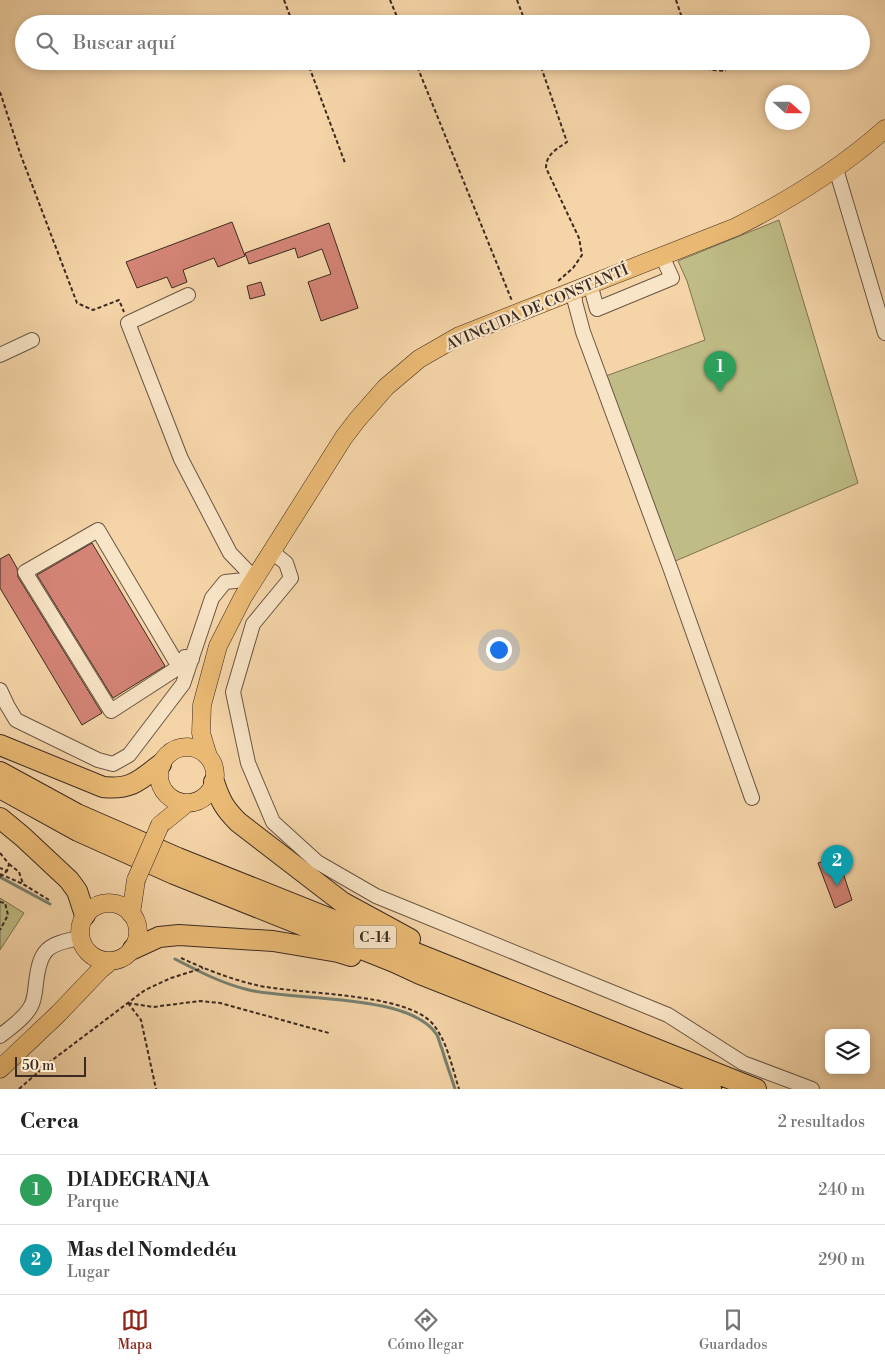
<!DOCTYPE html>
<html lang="es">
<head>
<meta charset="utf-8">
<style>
	body { margin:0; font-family:"Libre Bodoni",serif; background:#f2f2f2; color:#222 }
	.controls { position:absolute; right:15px; bottom:15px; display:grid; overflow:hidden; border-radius:8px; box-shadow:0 2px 8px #0003 }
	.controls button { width:45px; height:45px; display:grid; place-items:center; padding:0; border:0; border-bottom:1px solid #e0e0e0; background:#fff; color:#222; font:25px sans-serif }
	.compass { position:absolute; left:765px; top:85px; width:45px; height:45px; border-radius:50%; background:#fff; box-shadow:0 2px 8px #0003; rotate:111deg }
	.scale { position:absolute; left:15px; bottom:12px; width:71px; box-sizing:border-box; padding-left:5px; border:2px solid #3b2a22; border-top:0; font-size:14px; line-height:18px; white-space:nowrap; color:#3b2a22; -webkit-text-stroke:4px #f8e4c6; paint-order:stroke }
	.you { position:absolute; left:498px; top:649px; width:18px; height:18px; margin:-12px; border:4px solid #fff; border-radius:50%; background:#1a73e8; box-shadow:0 0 0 8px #1a73e833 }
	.badge { display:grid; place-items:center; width:32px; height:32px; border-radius:50%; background:#8f2418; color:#fff; font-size:16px; font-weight:700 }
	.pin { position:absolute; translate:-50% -41px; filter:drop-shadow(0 1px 2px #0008) }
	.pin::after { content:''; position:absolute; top:26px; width:18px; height:15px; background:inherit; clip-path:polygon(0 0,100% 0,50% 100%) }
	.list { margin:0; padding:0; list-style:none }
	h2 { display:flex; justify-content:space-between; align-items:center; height:65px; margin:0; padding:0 20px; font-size:21px }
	h2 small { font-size:16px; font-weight:400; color:#767676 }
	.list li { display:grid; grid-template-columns:32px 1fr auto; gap:15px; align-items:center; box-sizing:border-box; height:70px; padding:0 20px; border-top:1px solid #e0e0e0 }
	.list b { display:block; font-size:19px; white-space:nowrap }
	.list p { margin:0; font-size:16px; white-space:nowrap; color:#767676 }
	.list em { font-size:16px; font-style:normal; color:#767676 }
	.icon { flex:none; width:28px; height:28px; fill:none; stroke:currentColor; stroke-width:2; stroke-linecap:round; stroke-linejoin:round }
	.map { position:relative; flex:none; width:885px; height:1089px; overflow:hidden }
	.search { position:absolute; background:#fff; box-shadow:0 2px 8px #0003; left:15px; right:15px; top:15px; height:55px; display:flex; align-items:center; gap:12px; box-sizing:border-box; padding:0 18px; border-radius:28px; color:#767676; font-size:19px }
	.sheet { height:205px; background:#fff }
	nav { display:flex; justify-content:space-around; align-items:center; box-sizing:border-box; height:70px; border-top:1px solid #e0e0e0; background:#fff; font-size:14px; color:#767676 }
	nav a { display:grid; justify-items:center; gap:2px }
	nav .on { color:#8f2418 }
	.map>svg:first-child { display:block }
</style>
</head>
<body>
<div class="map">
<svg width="885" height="1089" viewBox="0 0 885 1089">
	<rect width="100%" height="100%" fill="#f5d5a8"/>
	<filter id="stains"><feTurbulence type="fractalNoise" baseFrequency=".004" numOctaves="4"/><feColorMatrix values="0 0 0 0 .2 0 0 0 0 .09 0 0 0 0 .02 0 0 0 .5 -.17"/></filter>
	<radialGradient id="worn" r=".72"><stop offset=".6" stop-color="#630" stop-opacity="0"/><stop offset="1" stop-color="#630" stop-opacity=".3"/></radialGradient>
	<path fill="#bfbc85" stroke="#7d7354" d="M779 220 858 483 673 562 603 377 705 340 687 281 678 261Z
		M0 898 24 913 0 950Z"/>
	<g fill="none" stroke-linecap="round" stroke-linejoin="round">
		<path stroke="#768070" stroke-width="3" d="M0 877 50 904
			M175 959C198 971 223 984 249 990 295 1001 411 993 437 1035 439 1039 440 1045 442 1049 446 1063 451 1076 455 1089"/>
	</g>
	<path fill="#d48476" stroke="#3b2a22" d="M232 222 245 256 218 267 214 258 183 270 187 282 172 288 167 277 137 288 126 262Z
		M329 223 358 308 321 321 308 282 331 274 322 249 298 258 295 248 249 264 245 253Z
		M261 282 265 295 250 299 247 286Z
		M92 543 165 666 113 698 37 575Z
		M9 554 17 568 18 577 102 713 82 725 0 588V559Z
		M832 858 837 872 842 870 852 900 835 908 818 863Z"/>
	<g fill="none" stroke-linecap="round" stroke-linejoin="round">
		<defs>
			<path id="minor" d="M836 169 885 333
				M590 284 597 309 672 278 662 256
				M574 291 575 302 583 332 671 570 752 798
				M188 295 128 323 181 459 230 553 255 579
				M0 355 32 340
				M271 551 286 563 291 578 253 624 233 692 248 763 273 822 317 862 376 896 668 1015 743 1063 812 1089
				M179 667 111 711 25 572 98 530 179 667 185 657 192 659
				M0 690 7 705 16 720 98 760 113 764 129 755 183 684 212 598 225 582 255 579
				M0 1036C10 1028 25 1018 31 1006 35 999 35 990 36 983 40 949 47 944 80 938"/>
			<path id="major" d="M159 775a28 28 0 1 1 56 0a28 28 0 1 1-56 0Z
				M208 756 201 733 202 705 218 646 243 597 344 437 357 420 386 387 419 359 459 336 736 227C790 200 840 169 885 129
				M160 825 187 803
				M80 932a29 29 0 1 1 58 0a29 29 0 1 1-58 0Z
				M131 914 136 880
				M0 1069 58 1014 101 969 111 961"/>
			<path id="highway" d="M0 745 103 787C132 790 140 780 161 764
				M0 772 77 814 178 858 756 1089
				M214 782C220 800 224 808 238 822L342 902 410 939
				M0 788 78 831 174 874 394 962 420 974 711 1089
				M0 818 23 837 69 880 77 891 85 915
				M133 949 159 937 179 935 273 941 338 952 351 956"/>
		</defs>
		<use href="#minor" stroke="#6a5544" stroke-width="16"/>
		<use href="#major" stroke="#3b2a22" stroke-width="19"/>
		<use href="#highway" stroke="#3b2a22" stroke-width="22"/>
		<path stroke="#3b2a22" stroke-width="2" stroke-dasharray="4 2.5" stroke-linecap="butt" d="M284 0 293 24
			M390 0 400 24
			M517 0 526 24
			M676 0 684 24
			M307 61 345 163
			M415 61 512 301
			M539 61 567 142C557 149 546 154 546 168L579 238 582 255 573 268 557 282
			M696 61 697 63 711 70 726 71
			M0 92 20 153 77 303 93 310 119 300 124 312
			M0 853 9 864 7 871 0 868
			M9 864 19 872 23 884 49 900
			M0 874 23 884
			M0 902 5 903 8 915 0 930
			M181 958C205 969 230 979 256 985 299 995 403 992 432 1023 447 1040 452 1067 459 1089
			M128 1003 153 1007 200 1001 220 1003 329 1033
			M128 1003 141 1020 156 1089
			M19 1089 51 1061 145 990 171 978 203 968"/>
		<use href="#minor" stroke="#f8e4c6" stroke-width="14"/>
		<use href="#major" stroke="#eaba74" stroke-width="18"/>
		<use href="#highway" stroke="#eaba74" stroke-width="20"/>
		<defs>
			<path id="major-bridge" d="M136 880 160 825"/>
		</defs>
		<use href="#major-bridge" stroke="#3b2a22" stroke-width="19" stroke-linecap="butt"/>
		<path stroke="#3b2a22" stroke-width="2" stroke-dasharray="4 2.5" stroke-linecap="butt" d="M0 877 7 871"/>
		<use href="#major-bridge" stroke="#eaba74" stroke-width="18"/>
	</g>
	<g text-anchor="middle" stroke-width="4.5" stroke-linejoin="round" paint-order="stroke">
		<rect fill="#f8e4c6" stroke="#746253" stroke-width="1" x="354" y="925.5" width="42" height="23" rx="4"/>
		<g font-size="14" font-weight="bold" fill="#3b2a22">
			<text x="375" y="942">C-14</text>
		</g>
		<g font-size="15" fill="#3b2a22" stroke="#f8e4c6">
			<text transform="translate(537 307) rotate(-23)" y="5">AVINGUDA DE CONSTANTÍ</text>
		</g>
	</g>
	<rect width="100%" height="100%" filter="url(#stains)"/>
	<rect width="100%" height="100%" fill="url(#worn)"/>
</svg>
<div class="controls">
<button><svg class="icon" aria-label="layers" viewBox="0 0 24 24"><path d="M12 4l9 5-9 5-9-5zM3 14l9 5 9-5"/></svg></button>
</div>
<svg class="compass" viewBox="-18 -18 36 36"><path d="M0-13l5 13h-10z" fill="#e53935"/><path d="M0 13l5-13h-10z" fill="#767676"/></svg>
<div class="scale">50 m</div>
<div class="you"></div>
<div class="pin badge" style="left:720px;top:392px;background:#2e9e5b">1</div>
<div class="pin badge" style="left:837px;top:886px;background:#0f9aa8">2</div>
<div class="search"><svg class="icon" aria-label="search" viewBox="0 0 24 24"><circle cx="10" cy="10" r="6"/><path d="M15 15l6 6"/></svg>Buscar aquí</div>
</div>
<section class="sheet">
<h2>Cerca<small>2 resultados</small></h2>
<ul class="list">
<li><span class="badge" style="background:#2e9e5b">1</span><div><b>DIADEGRANJA</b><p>Parque</p></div><em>240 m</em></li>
<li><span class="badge" style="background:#0f9aa8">2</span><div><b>Mas del Nomdedéu</b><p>Lugar</p></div><em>290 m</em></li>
</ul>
</section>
<nav>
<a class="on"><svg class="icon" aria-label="map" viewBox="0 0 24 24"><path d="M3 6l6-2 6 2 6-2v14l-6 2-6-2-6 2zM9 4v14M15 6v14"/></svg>Mapa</a>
<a><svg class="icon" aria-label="directions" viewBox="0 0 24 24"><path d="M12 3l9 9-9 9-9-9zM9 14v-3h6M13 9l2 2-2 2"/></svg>Cómo llegar</a>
<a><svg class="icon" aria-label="saved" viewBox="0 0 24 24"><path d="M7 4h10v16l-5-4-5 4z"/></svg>Guardados</a>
</nav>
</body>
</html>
